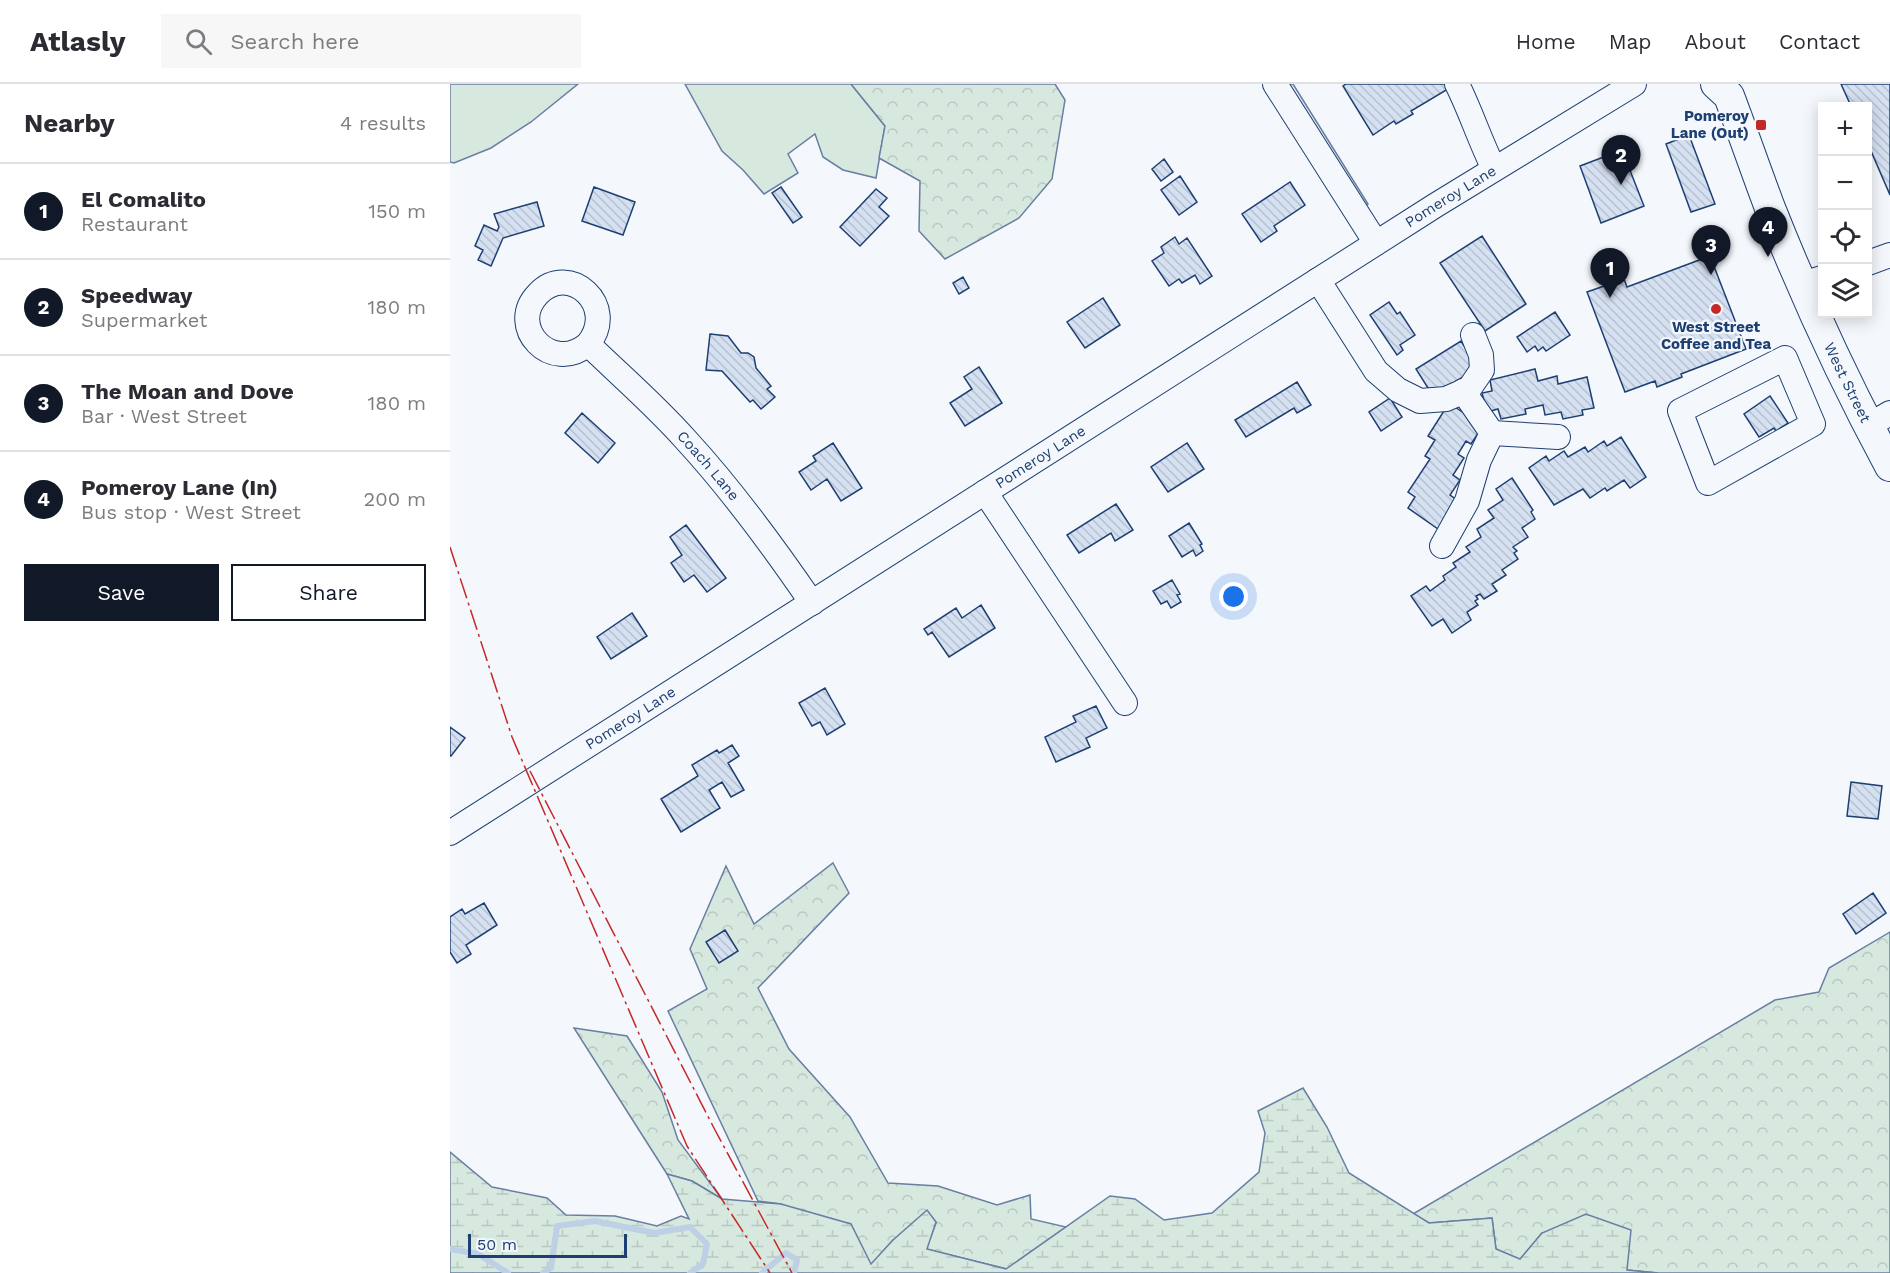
<!DOCTYPE html>
<html lang="en">
<head>
<meta charset="utf-8">
<style>
	body { margin:0; font-family:"Work Sans",sans-serif; background:#f7f7f7; color:#2b2b33 }
	.controls { position:absolute; right:18px; top:18px; display:grid; overflow:hidden; border-radius:0px; box-shadow:0 3px 15px #0003 }
	.controls button { width:54px; height:54px; display:grid; place-items:center; padding:0; border:0; border-bottom:2px solid #e1e1e2; background:#fff; color:#2b2b33; font:30px sans-serif }
	.scale { position:absolute; left:18px; bottom:15px; width:159px; box-sizing:border-box; padding-left:6px; border:3px solid #1d3f73; border-top:0; font-size:16px; line-height:21px; white-space:nowrap; color:#1d3f73; -webkit-text-stroke:4px #f4f7fb; paint-order:stroke }
	.you { position:absolute; left:784px; top:513px; width:21px; height:21px; margin:-15px; border:4px solid #fff; border-radius:50%; background:#1a73e8; box-shadow:0 0 0 9px #1a73e833 }
	.badge { display:grid; place-items:center; width:39px; height:39px; border-radius:50%; background:#111827; color:#fff; font-size:20px; font-weight:700 }
	.pin { position:absolute; translate:-50% -50px; filter:drop-shadow(0 2px 3px #0008) }
	.pin::after { content:''; position:absolute; top:32px; width:21px; height:18px; background:inherit; clip-path:polygon(0 0,100% 0,50% 100%) }
	.list { margin:0; padding:0; list-style:none }
	h2 { display:flex; justify-content:space-between; align-items:center; height:78px; margin:0; padding:0 24px; font-size:26px }
	h2 small { font-size:20px; font-weight:400; color:#7c7c81 }
	.list li { display:grid; grid-template-columns:39px 1fr auto; gap:18px; align-items:center; box-sizing:border-box; height:96px; padding:0 24px; border-top:2px solid #e1e1e2 }
	.list b { display:block; font-size:22px; white-space:nowrap }
	.list p { margin:0; font-size:20px; white-space:nowrap; color:#7c7c81 }
	.list em { font-size:20px; font-style:normal; color:#7c7c81 }
	.actions { display:flex; gap:12px; padding:18px 24px }
	.actions a { flex:1; padding:14px 0; border:2px solid #111827; border-radius:0px; text-align:center; font-size:21px; color:#111827 }
	.actions .main { background:#111827; color:#fff }
	.icon { flex:none; width:33px; height:33px; fill:none; stroke:currentColor; stroke-width:2; stroke-linecap:round; stroke-linejoin:round }
	.map { position:relative; flex:none; width:1440px; height:1189px; overflow:hidden }
	header { display:flex; align-items:center; gap:36px; box-sizing:border-box; height:84px; padding:0 30px; background:#fff; border-bottom:2px solid #e1e1e2 }
	header strong { font-size:28px }
	nav { display:flex; gap:33px; margin-inline-start:auto; font-size:21px }
	.search { width:420px; height:54px; background:#f7f7f7; display:flex; align-items:center; gap:15px; box-sizing:border-box; padding:0 21px; border-radius:0px; color:#7c7c81; font-size:22px }
	main { display:flex }
	aside { flex:1; background:#fff }
	.map>svg:first-child { display:block }
</style>
</head>
<body>
<header>
<strong>Atlasly</strong>
<div class="search"><svg class="icon" aria-label="search" viewBox="0 0 24 24"><circle cx="10" cy="10" r="6"/><path d="M15 15l6 6"/></svg>Search here</div>
<nav><a>Home</a><a>Map</a><a>About</a><a>Contact</a></nav>
</header>
<main>
<aside>
<h2>Nearby<small>4 results</small></h2>
<ul class="list">
<li><span class="badge">1</span><div><b>El Comalito</b><p>Restaurant</p></div><em>150 m</em></li>
<li><span class="badge">2</span><div><b>Speedway</b><p>Supermarket</p></div><em>180 m</em></li>
<li><span class="badge">3</span><div><b>The Moan and Dove</b><p>Bar · West Street</p></div><em>180 m</em></li>
<li><span class="badge">4</span><div><b>Pomeroy Lane (In)</b><p>Bus stop · West Street</p></div><em>200 m</em></li>
</ul>
<div class="actions"><a class="main">Save</a><a>Share</a></div>
</aside>
<div class="map">
<svg width="1440" height="1189" viewBox="0 0 1440 1189">
	<defs>
		<pattern id="forest-crowns" width="20" height="18" patternUnits="userSpaceOnUse" patternTransform="scale(1.5)"><rect width="20" height="18" fill="#d7e8df"/><path d="M2 6a3 3 0 1 1 6 0M12 15a3 3 0 1 1 6 0" fill="none" stroke="#b8c8c3"/></pattern>
		<pattern id="wetland-marsh" width="20" height="14" patternUnits="userSpaceOnUse" patternTransform="scale(1.5)"><rect width="20" height="14" fill="#d7e8df"/><path d="M1 5h8M5 5V1M11 12h8M15 12V8" fill="none" stroke="#b8c8c3"/></pattern>
		<pattern id="building-back-hatch" width="6" height="6" patternUnits="userSpaceOnUse" patternTransform="scale(1.5)"><rect width="6" height="6" fill="#d5e0f0"/><path d="M-1 5l2 2M0 0l6 6M5-1l2 2" fill="none" stroke="#b6c1d1"/></pattern>
	</defs>
	<rect width="100%" height="100%" fill="#f4f7fb"/>
	<path fill="#d7e8df" stroke="#687fa3" stroke-width="1.5" d="M0 0H128L81 38 41 64 4 79 0 78Z
		M235 0H401L435 42 426 94 393 86 373 73 365 50 338 70 348 89 314 110 293 86 272 67Z"/>
	<path fill="url(#forest-crowns)" stroke="#687fa3" stroke-width="1.5" d="M401 0H605L615 16 602 95 569 134 495 175 469 147 470 97 429 74 435 42Z
		M383 779 399 809 308 904 339 965 400 1033 438 1099 488 1102 547 1121 580 1111 581 1135 616 1143 557 1185 476 1165 486 1139 443 1156 421 1181 331 1120 308 1117 218 927 257 905 240 865 276 782 304 840Z
		M1440 848V1189H1208L1177 1186 1092 1149 1070 1176 1046 1165 1042 1134 979 1139 963 1130 1325 916 1369 908 1379 884Z
		M124 944 177 952 212 1008 228 1056 272 1115 242 1097 217 1090Z"/>
	<path fill="url(#wetland-marsh)" stroke="#687fa3" stroke-width="1.5" d="M853 1004 877 1043 899 1089 979 1139 1042 1134 1046 1165 1070 1175 1092 1149 1136 1130 1181 1146 1177 1186 1208 1189H0V1068L42 1103 97 1114 116 1131 165 1132 207 1142 231 1132 239 1135 217 1090 242 1097 272 1115 331 1120 401 1140 421 1180 443 1156 477 1126 486 1138 477 1165 556 1185 660 1112 685 1115 714 1136 762 1129 809 1088 815 1049 808 1027Z"/>
	<path fill="#e3e8f0" stroke="#687fa3" stroke-width="1.5" d="M825 0H843L918 120 909 125Z"/>
	<g fill="none" stroke-linecap="round" stroke-linejoin="round">
		<path stroke="#bed0e5" stroke-width="6" d="M0 1165 28 1170 58 1189
			M93 1189 101 1184 107 1142 145 1137 204 1149 240 1143 257 1160 253 1180 240 1189
			M312 1189 336 1169 347 1176 344 1189"/>
	</g>
	<path fill="url(#building-back-hatch)" stroke="#1d3f73" stroke-width="1.5" d="M896 0H995L998 5 961 27 963 30 946 40 944 37 923 51 893 2Z
		M1391 0H1440V111L1418 60V22H1401Z
		M1239 51 1265 120 1241 128 1216 60Z
		M1172 66 1194 122 1151 139 1130 82Z
		M714 75 723 88 711 97 702 85Z
		M730 92 747 118 729 131 711 106Z
		M840 98 855 121 824 142 827 147 811 158 792 130Z
		M144 103 185 118 173 151 132 137Z
		M331 103 352 133 343 139 322 109Z
		M426 105 437 114 429 123 439 132 410 162 390 143Z
		M87 118 94 142 53 154 41 182 28 176 33 166 25 162 34 141 47 147 49 143 44 130Z
		M1032 152 1076 220 1035 247 990 179Z
		M725 153 729 160 737 154 762 192 750 200 745 191 732 199 729 195 719 202 702 177 714 169 711 163Z
		M1260 172 1296 265 1231 290 1232 293 1207 303 1205 297 1175 308 1137 208 1174 195 1177 203Z
		M513 193 519 204 509 210 503 199Z
		M653 214 670 241 635 264 617 238Z
		M939 218 947 230 950 228 965 251 950 261 953 266 947 271 920 231Z
		M1105 228 1120 251 1096 267 1093 263 1088 267 1085 262 1077 268 1067 253Z
		M260 250 278 252 291 269H298L304 273 306 284 321 302 317 305 325 313 311 325 303 316 300 318 272 287 256 286Z
		M1011 257 1025 279 1024 286 983 312 966 285Z
		M529 283 552 319 515 342 500 319 522 305 514 293Z
		M1085 285 1088 297 1107 292 1108 300 1137 293 1144 324 1132 326 1133 331 1113 335 1111 328 1095 331 1093 321 1075 325 1076 330 1051 335 1048 325 1037 328 1032 309 1042 307 1040 296Z
		M847 298 861 321 847 329 844 324 796 353 785 336Z
		M1320 312 1338 339 1326 347 1324 344 1309 353 1294 330Z
		M940 314 952 333 931 347 919 328Z
		M999 319 1033 342 1021 360 1016 357 1008 370 1014 374 1003 391 1010 396 1000 411 1007 416 988 445 958 424 965 413 958 408 980 375 975 372 985 356 978 352Z
		M132 329 165 359 148 379 115 349Z
		M1171 353 1196 393 1180 404 1174 396 1157 407 1155 404 1140 414 1133 405 1104 421 1079 384 1096 372 1099 377 1114 367 1118 373 1135 363 1138 368 1154 357 1157 362Z
		M383 359 412 404 391 417 377 395 361 406 349 388 366 377 363 372Z
		M737 359 754 385 718 408 701 383Z
		M1062 394 1083 426 1081 428 1085 435 1072 444 1078 453 1063 463 1067 467 1064 469 1068 475 1052 486 1056 491 1042 500 1047 507 1034 515 1030 510 1026 512 1028 515 1025 517 1028 521 1017 528 1021 536 1002 549 993 535 982 542 961 512 976 502 980 507 995 496 993 492 1006 483 1003 479 1020 468 1016 463 1031 453 1027 445 1044 434 1038 426 1053 416 1046 405Z
		M666 420 683 446 665 457 661 449 629 469 617 451Z
		M739 439 752 460 750 461 753 467 746 472 743 466 732 473 719 452Z
		M236 441 276 494 257 508 244 491 234 498 221 479 232 471 220 453Z
		M722 496 730 510 727 511 731 518 721 524 717 517 711 520 703 507Z
		M531 521 545 544 499 573 482 548 478 551 474 545 506 524 512 534Z
		M182 529 197 552 161 575 147 553Z
		M375 604 395 640 377 651 370 638 362 642 349 619Z
		M646 622 657 644 636 654 640 663 606 678 595 653 626 638 623 632Z
		M0 643 15 654 1 672H0Z
		M282 661 289 672 278 679 294 706 281 713 272 698 259 706 270 724 231 748 211 715 248 692 242 681 267 666 269 669Z
		M1401 698 1432 702 1428 735 1397 732Z
		M1423 809 1436 829 1406 850 1393 830Z
		M34 819 47 841 16 861 21 870 7 879 0 868V833L12 825 15 830Z
		M275 846 288 867 269 879 256 858Z"/>
	<g fill="none" stroke-linecap="round" stroke-linejoin="round">
		<defs>
			<g id="minor">
				<path d="M825 0 926 159"/>
				<path d="M1007 0C1021 28 1030 57 1044 85"/>
				<path d="M1418 179 1440 171"/>
				<path d="M868 196 926 287 948 306 970 317 996 315 1019 305 1032 286 1031 271 1023 251"/>
				<path d="M1352 200 1372 194"/>
				<path id="s1" d="M138 260C102 291 56 243 88 210 119 177 169 222 138 260 171 292 206 322 236 356 283 407 323 462 362 519"/>
				<path d="M1335 274 1363 340 1258 399 1230 327Z"/>
				<path d="M1418 342 1440 329"/>
				<path d="M1042 349 1108 353"/>
				<path d="M535 408 675 619"/>
				<path d="M992 462 1017 417 1029 376 1042 349 1013 307"/>
				<path id="s2" d="M0 749 986 121 1184 0"/>
			</g>
			<g id="major">
				<path id="s3" d="M1266 0 1279 12C1293 49 1306 87 1320 124 1355 212 1395 299 1440 382"/>
			</g>
		</defs>
		<use href="#minor" stroke="#1d3f73" stroke-width="26"/>
		<use href="#major" stroke="#1d3f73" stroke-width="32"/>
		<use href="#minor" stroke="#f4f7fb" stroke-width="24"/>
		<use href="#major" stroke="#f4f7fb" stroke-width="30"/>
		<path stroke="#c62828" stroke-width="1.5" stroke-dasharray="21 4.5 3 4.5" stroke-linecap="butt" d="M0 463 62 653 237 1062 320 1189
			M80 687 265 1046 342 1189"/>
	</g>
	<g fill="#c62828" stroke="#f4f7fb" stroke-width="2">
		<rect x="1305" y="35" width="12" height="12" rx="3"/>
		<circle cx="1266" cy="225" r="6"/>
	</g>
	<g text-anchor="middle" stroke-width="4.5" stroke-linejoin="round" paint-order="stroke">
		<g font-size="15" font-weight="bold" fill="#1d3f73" stroke="#f4f7fb" text-anchor="end">
			<text x="1299" y="37">Pomeroy<tspan x="1299" dy="17">Lane (Out)</tspan></text>
			<text x="1266" y="248" text-anchor="middle">West Street<tspan x="1266" dy="17">Coffee and Tea</tspan></text>
		</g>
		<g font-size="15" fill="#1d3f73" stroke="#f4f7fb">
			<text dy="5" stroke="none"><textPath href="#s2" startOffset="1186">Pomeroy Lane</textPath></text>
			<text dy="5" stroke="none"><textPath href="#s3" startOffset="328">West Street</textPath></text>
			<text dy="5" stroke="none"><textPath href="#s2" startOffset="700">Pomeroy Lane</textPath></text>
			<text dy="5" stroke="none"><textPath href="#s1" startOffset="393">Coach Lane</textPath></text>
			<text dy="5" stroke="none"><textPath href="#s2" startOffset="214">Pomeroy Lane</textPath></text>
		</g>
	</g>
</svg>
<div class="controls">
<button>+</button>
<button>−</button>
<button><svg class="icon" aria-label="locate" viewBox="0 0 24 24"><circle cx="12" cy="12" r="6"/><path d="M12 2v4M12 18v4M2 12h4M18 12h4"/></svg></button>
<button><svg class="icon" aria-label="layers" viewBox="0 0 24 24"><path d="M12 4l9 5-9 5-9-5zM3 14l9 5 9-5"/></svg></button>
</div>
<div class="scale">50 m</div>
<div class="you"></div>
<div class="pin badge" style="left:1160px;top:214px">1</div>
<div class="pin badge" style="left:1171px;top:101px">2</div>
<div class="pin badge" style="left:1261px;top:191px">3</div>
<div class="pin badge" style="left:1318px;top:173px">4</div>
</div>
</main>
</body>
</html>
